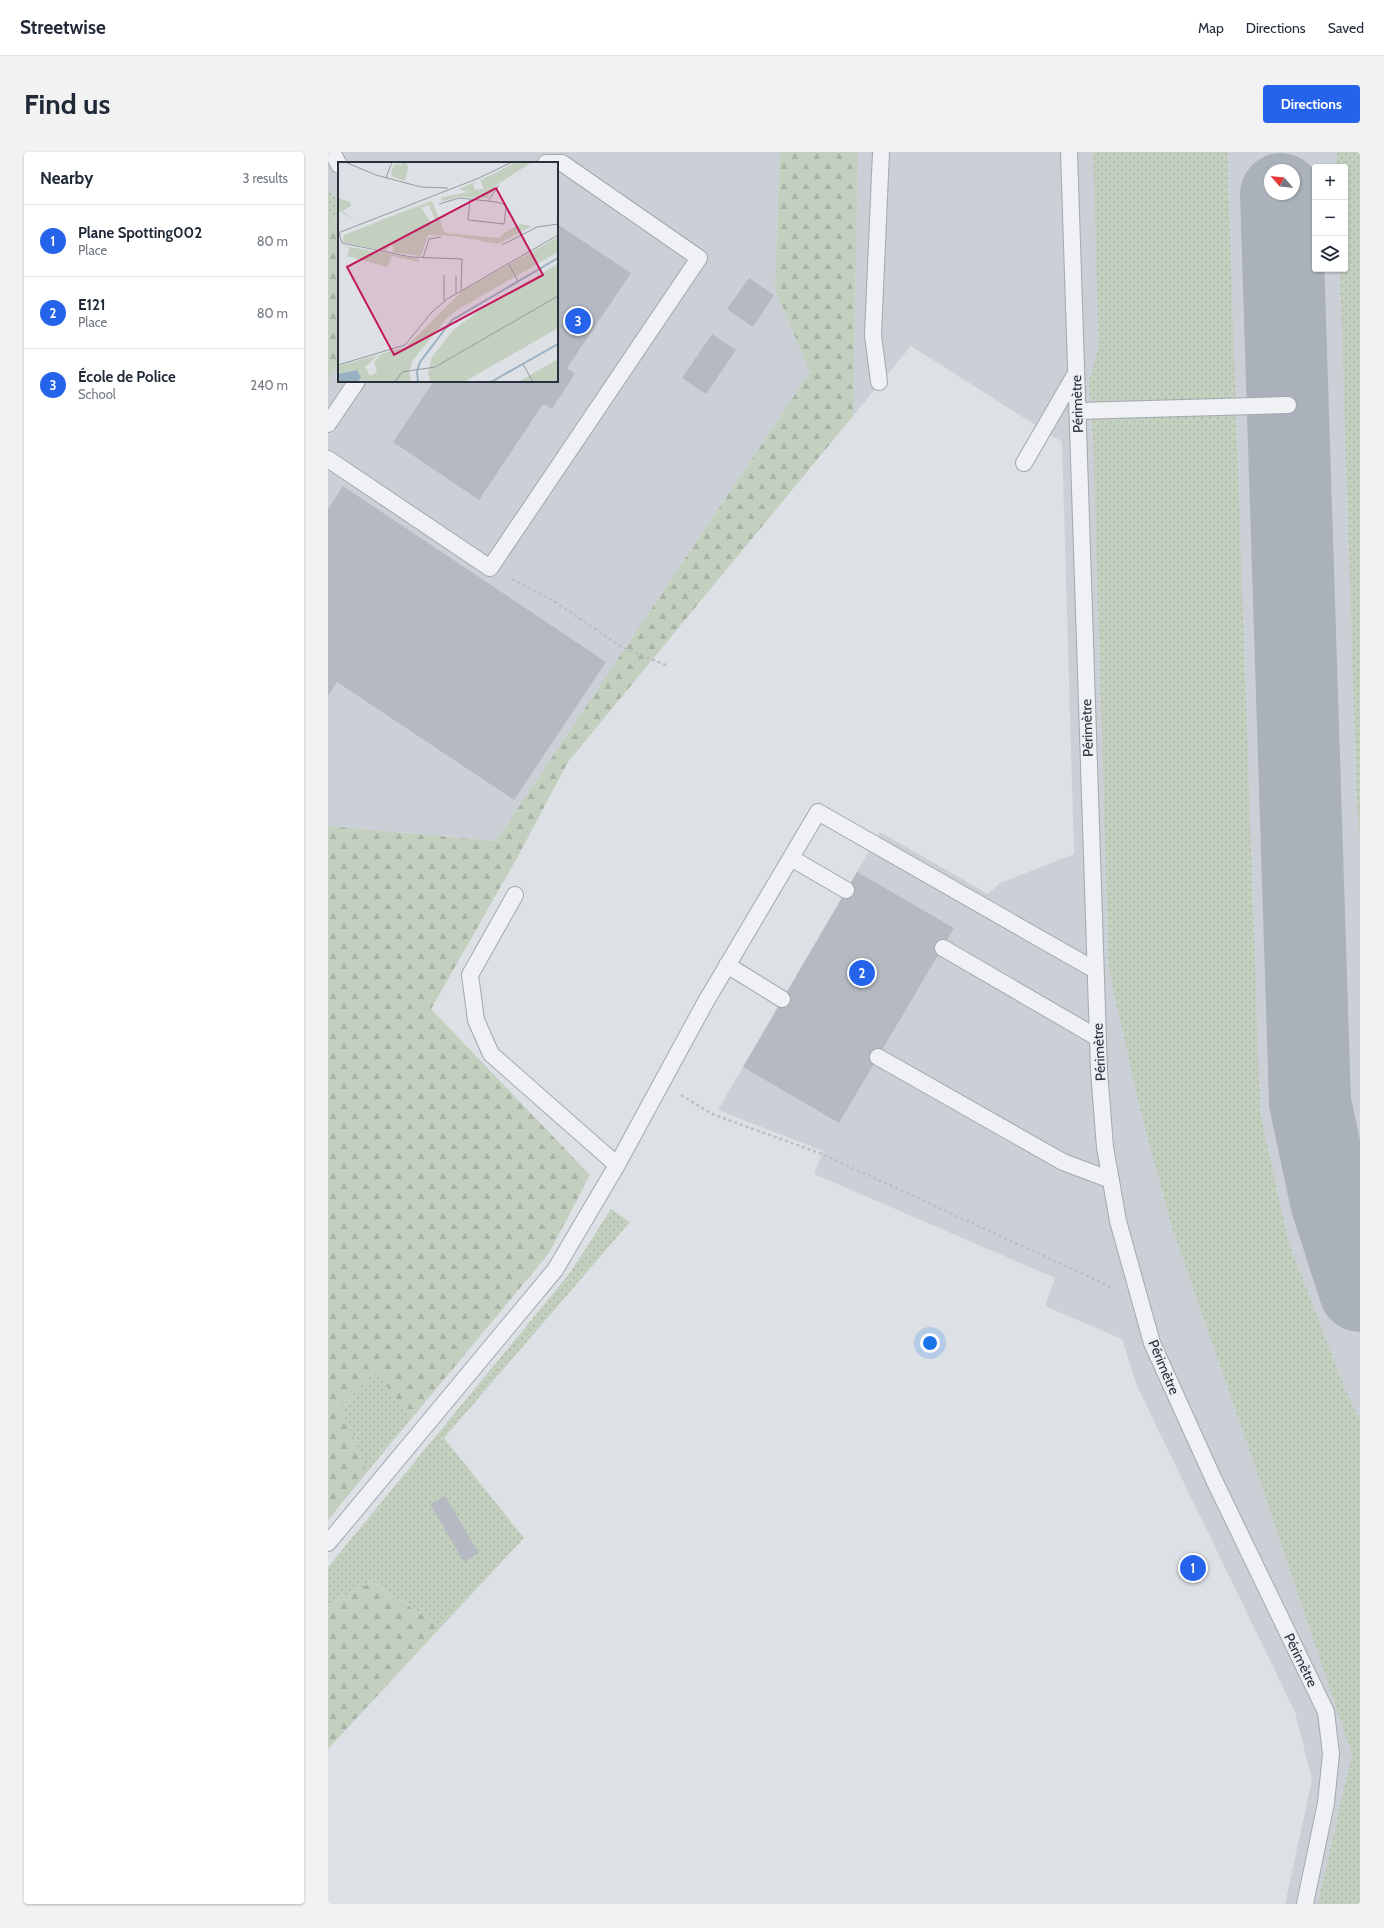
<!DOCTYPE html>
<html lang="en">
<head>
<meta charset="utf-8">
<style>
	body { margin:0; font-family:Cabin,sans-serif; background:#f2f2f3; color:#1f2937 }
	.controls { position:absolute; right:12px; top:12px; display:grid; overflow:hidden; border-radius:4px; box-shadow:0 1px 3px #0004 }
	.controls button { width:36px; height:36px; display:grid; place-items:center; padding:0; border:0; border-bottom:1px solid #e0e1e3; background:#fff; color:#1f2937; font:20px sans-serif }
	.compass { position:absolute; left:936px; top:12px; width:36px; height:36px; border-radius:50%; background:#fff; box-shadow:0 1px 3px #0004; rotate:298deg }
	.you { position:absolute; left:602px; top:1191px; width:14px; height:14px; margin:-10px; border:3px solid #fff; border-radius:50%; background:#1a73e8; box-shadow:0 0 0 6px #1a73e833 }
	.badge { display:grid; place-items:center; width:26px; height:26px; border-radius:50%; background:#2563eb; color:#fff; font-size:13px; font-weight:700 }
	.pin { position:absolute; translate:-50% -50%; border:2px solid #fff; box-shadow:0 1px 4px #0006 }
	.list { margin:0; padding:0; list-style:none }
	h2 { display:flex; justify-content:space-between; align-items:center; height:52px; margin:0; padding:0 16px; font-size:17px }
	h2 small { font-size:13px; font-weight:400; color:#747a83 }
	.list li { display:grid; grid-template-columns:26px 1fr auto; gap:12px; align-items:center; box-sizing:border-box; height:72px; padding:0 16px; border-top:1px solid #e0e1e3 }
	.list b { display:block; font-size:15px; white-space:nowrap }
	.list p { margin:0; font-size:13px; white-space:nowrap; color:#747a83 }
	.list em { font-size:13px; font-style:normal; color:#747a83 }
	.icon { flex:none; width:22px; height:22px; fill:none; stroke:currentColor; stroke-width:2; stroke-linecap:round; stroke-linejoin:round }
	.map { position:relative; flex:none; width:1032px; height:1752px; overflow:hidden; border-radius:4px }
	header { display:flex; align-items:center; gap:24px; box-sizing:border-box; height:56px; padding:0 20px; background:#fff; border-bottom:1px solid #e0e1e3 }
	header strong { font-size:19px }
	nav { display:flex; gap:22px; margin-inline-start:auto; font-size:14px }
	.intro { display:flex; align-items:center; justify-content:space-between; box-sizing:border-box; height:96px; padding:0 24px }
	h1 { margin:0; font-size:28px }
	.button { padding:10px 18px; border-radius:4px; background:#2563eb; color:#fff; font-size:14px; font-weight:700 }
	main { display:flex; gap:24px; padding:0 24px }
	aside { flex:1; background:#fff; border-radius:4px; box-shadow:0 1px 3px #0004 }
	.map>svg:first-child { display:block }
</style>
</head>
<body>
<header>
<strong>Streetwise</strong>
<nav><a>Map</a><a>Directions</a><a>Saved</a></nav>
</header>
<div class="intro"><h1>Find us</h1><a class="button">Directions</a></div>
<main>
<aside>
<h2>Nearby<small>3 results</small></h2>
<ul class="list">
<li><span class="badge">1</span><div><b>Plane Spotting002</b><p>Place</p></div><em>80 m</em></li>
<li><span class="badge">2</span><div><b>E121</b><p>Place</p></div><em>80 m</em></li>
<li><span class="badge">3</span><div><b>École de Police</b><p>School</p></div><em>240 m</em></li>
</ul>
</aside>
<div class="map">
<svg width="1032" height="1752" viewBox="0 0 1032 1752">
	<defs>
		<pattern id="grass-dots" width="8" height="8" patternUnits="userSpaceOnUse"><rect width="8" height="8" fill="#c3cfbf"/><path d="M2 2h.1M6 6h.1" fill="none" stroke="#a8b2a5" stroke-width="1.8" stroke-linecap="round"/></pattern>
		<pattern id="forest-firs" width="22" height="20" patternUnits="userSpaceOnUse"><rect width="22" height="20" fill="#c3cfbf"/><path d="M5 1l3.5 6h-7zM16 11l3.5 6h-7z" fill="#a8b2a5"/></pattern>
	</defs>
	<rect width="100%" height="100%" fill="#dde1e6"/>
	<path fill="#cbd0d7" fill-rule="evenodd" d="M0 0H452L447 137 482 220 168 689 0 674V229L11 211V229H229V11H11V51L0 36Z
		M530 0H1032V1752H957L984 1628 967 1560 809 1234 794 1187 717 1154 727 1126 486 1022 495 999 390 958 552 680 660 742 672 731 746 702 734 290 583 194 525 264ZM987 15H1017V117H987ZM942 18H966V42H942Z"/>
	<path fill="url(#grass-dots)" d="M765 0H899L932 960 960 1089 1017 1237 1032 1269V1752H990L1024 1602 934 1334 843 1072 812 956 781 818 765 282 761 229 771 196Z
		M1009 0H1032V693L1029 650 1012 117H1017V15H1009Z
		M0 36 11 51V71L0 65Z
		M283 1057 302 1070 116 1286 196 1386 113 1475 45 1430 0 1453V1415L242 1121Z
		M48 1219 83 1267 39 1320 13 1255Z"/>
	<path fill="url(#forest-firs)" d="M452 0H530L525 264 240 610 189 706 103 857 262 1023 221 1101 83 1267 48 1220 13 1255 39 1320 0 1368V674L168 689 482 220 447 137Z
		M0 65 11 71V211L0 229Z
		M44 1430 113 1475 0 1597V1453Z"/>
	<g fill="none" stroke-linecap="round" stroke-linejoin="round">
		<path stroke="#aab1ba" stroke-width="82" d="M953 42 982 950 1003 1049 1032 1139"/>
	</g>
	<path fill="#b5bac2" d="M229 72 303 121 239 216 247 222 224 257 215 252 151 348 65 290 106 229H229Z
		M421 126 446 143 425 175 399 157Z
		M384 182 408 198 378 242 354 226Z
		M15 334 278 510 186 648 9 530 0 544V357Z
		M529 720 626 776 511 971 415 915Z
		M117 1344 151 1401 136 1410 102 1352Z"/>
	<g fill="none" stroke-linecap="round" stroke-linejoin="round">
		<defs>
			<path id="lane" d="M4 0 11 13
				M741 0 771 919 777 995 790 1069 824 1191 886 1328 998 1560 1003 1602 998 1651 977 1752
				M551 230 545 183 553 0
				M749 259 960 253
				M0 272 29 229
				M0 307 162 416 371 106 234 11H218
				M696 311 747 223
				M463 706 518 738
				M187 743 142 823 148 868 163 902 289 1013
				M615 796 770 886
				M399 813 454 847
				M550 905 735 1010 783 1028
				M0 1391 227 1118 289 1013 377 851 490 660 767 818"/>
		</defs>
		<use href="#lane" stroke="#a3a8af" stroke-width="18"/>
		<path stroke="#bbbfc4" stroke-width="2.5" stroke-dasharray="3 3" stroke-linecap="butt" d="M184 427 224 448 294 495 340 514
			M353 943 384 962 494 1002 783 1135"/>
		<use href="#lane" stroke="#eff1f4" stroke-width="16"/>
	</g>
	<g text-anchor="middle" stroke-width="3" stroke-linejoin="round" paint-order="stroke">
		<g font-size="14" fill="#28303b" stroke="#eceff4">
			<text transform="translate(749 252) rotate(-92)" y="5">Périmètre</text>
			<text transform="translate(759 576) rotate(-92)" y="5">Périmètre</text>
			<text transform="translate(771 900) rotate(-93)" y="5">Périmètre</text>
			<text transform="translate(836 1215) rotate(67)" y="5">Périmètre</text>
			<text transform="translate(973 1508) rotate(64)" y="5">Périmètre</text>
		</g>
	</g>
	<g transform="translate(10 10)">
		<rect width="220" height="220" fill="#dde1e6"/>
		<path d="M178 0H194L157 24 152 34 150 18 159 10ZM64 1H69L70 6 67 19 55 15 53 11 56 3 61 2 62 4ZM80 44 78 50 82 58 68 54H54ZM220 75V90L119 148 109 156 75 198 71 210 73 220H0V204L40 193 27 205 32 214 39 210 36 200 43 192 68 185 124 129ZM0 83 81 97V100L54 94 49 105 38 102 39 94ZM220 102V166L126 220H92L90 211 94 195 115 168 149 143ZM220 197V220H180Z" fill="#c3cfbf"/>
		<path d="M159 10 150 18 153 26 150 36 121 35 104 39 103 36 110 34 130 30 121 27 137 20 135 23 137 28 146 27 142 18ZM0 36 12 40 13 44 4 49 19 60 0 48ZM94 39 107 71 161 76 167 70 183 62 194 64 160 82 117 74 90 73 83 94 54 90 56 85 52 83 48 89 5 80 6 73 54 54H68L81 58 78 50 80 44ZM91 43 97 58 93 60 83 46ZM12 86 32 90 39 94 38 102 9 94Z" fill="#c3cfbf" fill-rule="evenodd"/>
		<path d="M19 208 23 216 19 220H0V212Z" fill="#9ab0c3"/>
		<path fill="none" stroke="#9ab0c3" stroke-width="2" d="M80 220 79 209 82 200 114 158 220 96M153 220 220 182"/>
		<path fill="none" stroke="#959aa2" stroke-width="1" d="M7 0 38 13 83 25 110 26M48 16 54 0M150 39 161 23M101 42 121 36 150 39 158 40 166 42 168 46 166 62 130 58 132 38M0 71 141 16 174 0M1 71 4 81 73 95 124 97 123 128M164 83 199 65 220 62M85 96 91 77 103 75M170 101 180 119M106 113V139M118 131V114M185 202 195 220M0 203 67 183 94 150 109 137 220 73M57 220 64 210 97 205 220 134"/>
		<path fill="#c2185b" fill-opacity="0.15" stroke="#c2185b" stroke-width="2" d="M158 26 205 113 56 193 9 105Z"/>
		<rect width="220" height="220" fill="none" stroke="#28303b" stroke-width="2"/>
	</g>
</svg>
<div class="controls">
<button>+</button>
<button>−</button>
<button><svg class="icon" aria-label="layers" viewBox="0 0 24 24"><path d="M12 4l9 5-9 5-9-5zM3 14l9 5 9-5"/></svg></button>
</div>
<svg class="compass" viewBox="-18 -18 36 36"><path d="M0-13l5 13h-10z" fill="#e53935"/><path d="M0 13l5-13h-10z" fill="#747a83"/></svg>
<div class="you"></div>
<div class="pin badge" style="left:865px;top:1416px">1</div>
<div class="pin badge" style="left:534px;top:821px">2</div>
<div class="pin badge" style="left:250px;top:169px">3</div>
</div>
</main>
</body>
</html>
